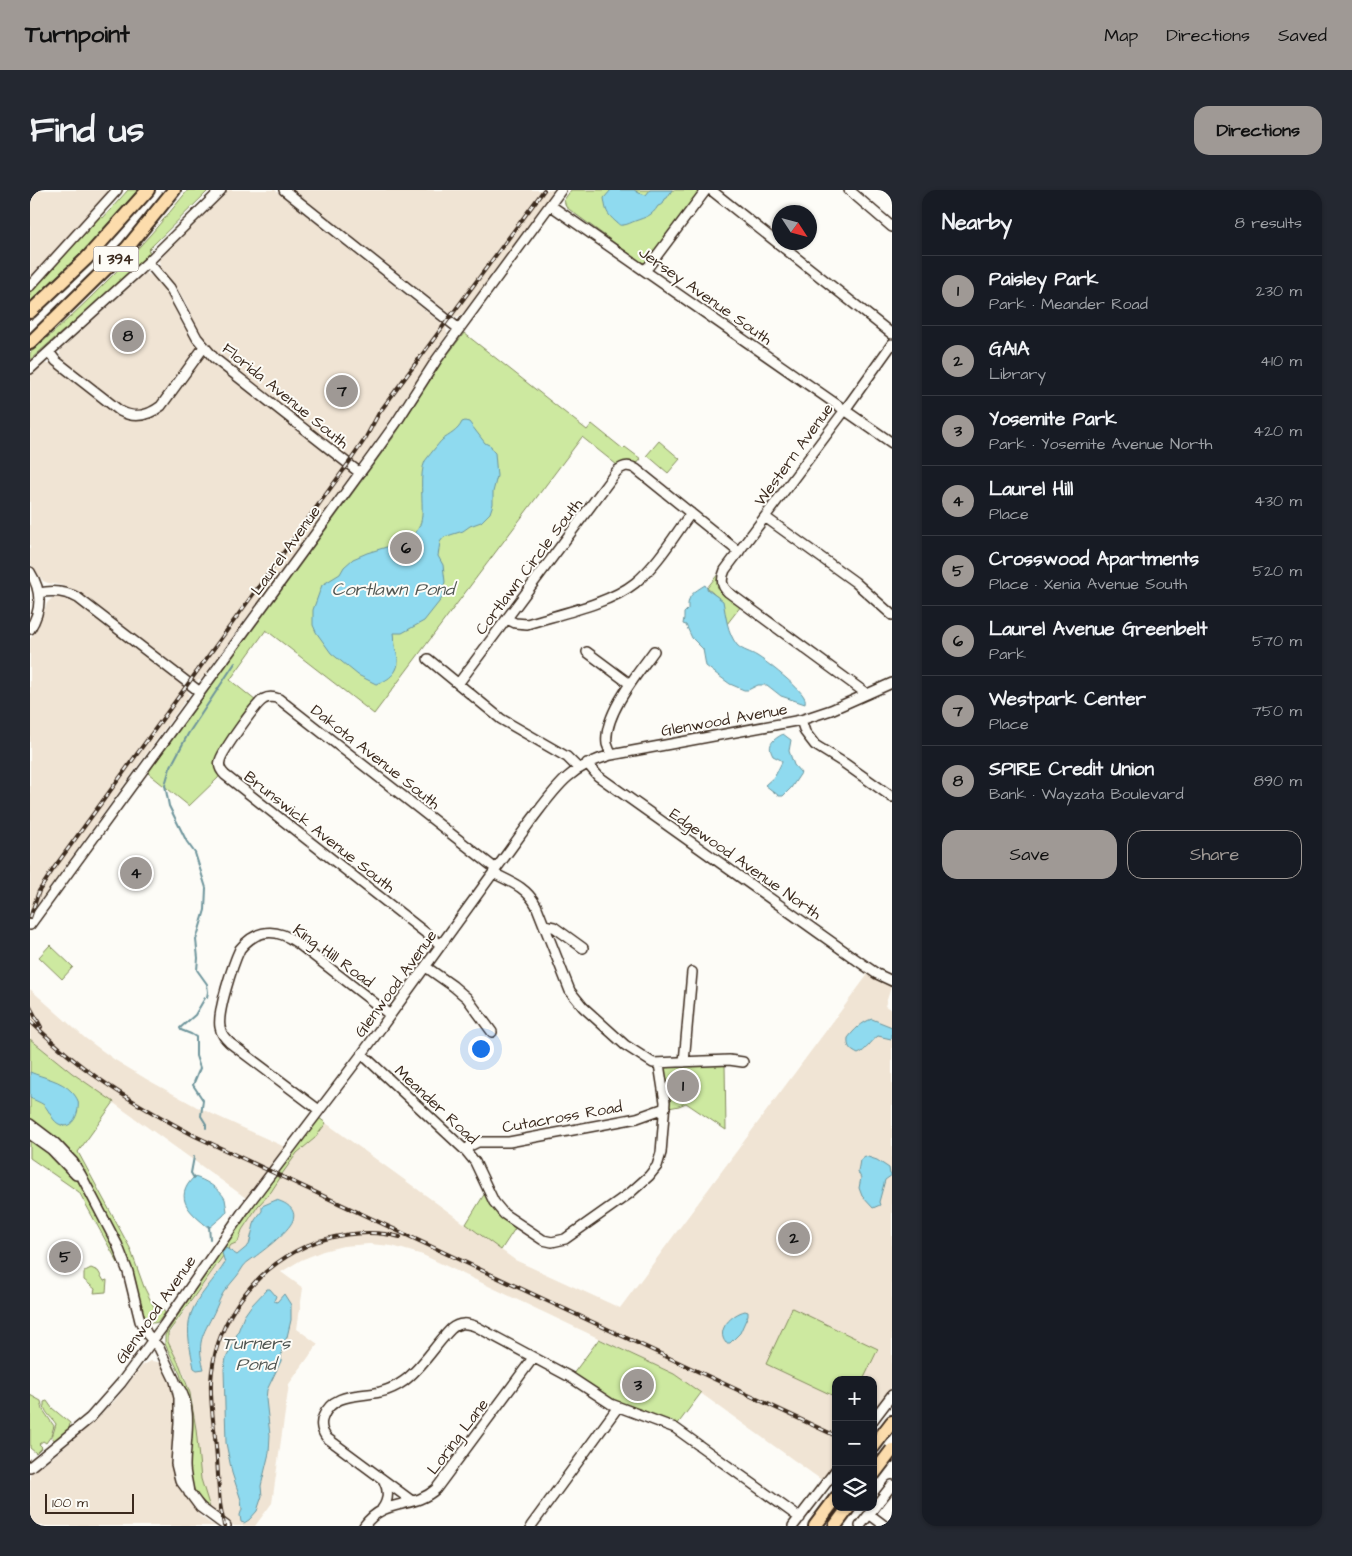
<!DOCTYPE html>
<html lang="en">
<head>
<meta charset="utf-8">
<style>
	body { margin:0; font-family:"Architects Daughter",sans-serif; background:#242831; color:#f1f3f6 }
	.controls { position:absolute; right:15px; bottom:15px; display:grid; overflow:hidden; border-radius:10px; box-shadow:0 1px 4px #0004 }
	.controls button { width:45px; height:45px; display:grid; place-items:center; padding:0; border:0; border-bottom:1px solid #363941; background:#171b24; color:#f1f3f6; font:25px sans-serif }
	.compass { position:absolute; left:742px; top:15px; width:45px; height:45px; border-radius:50%; background:#171b24; box-shadow:0 1px 4px #0004; rotate:126deg }
	.scale { position:absolute; left:15px; bottom:12px; width:89px; box-sizing:border-box; padding-left:5px; border:2px solid #3b2a1e; border-top:0; font-size:14px; line-height:18px; white-space:nowrap; color:#3b2a1e; -webkit-text-stroke:4px #fdfcf7; paint-order:stroke }
	.you { position:absolute; left:450px; top:858px; width:18px; height:18px; margin:-12px; border:4px solid #fff; border-radius:50%; background:#1a73e8; box-shadow:0 0 0 8px #1a73e833 }
	.badge { display:grid; place-items:center; width:32px; height:32px; border-radius:50%; background:#9f9995; color:#111; font-size:16px; font-weight:700 }
	.pin { position:absolute; translate:-50% -50%; border:2px solid #fff; box-shadow:0 1px 5px #0006 }
	.list { margin:0; padding:0; list-style:none }
	h2 { display:flex; justify-content:space-between; align-items:center; height:65px; margin:0; padding:0 20px; font-size:21px }
	h2 small { font-size:16px; font-weight:400; color:#9ea1a6 }
	.list li { display:grid; grid-template-columns:32px 1fr auto; gap:15px; align-items:center; box-sizing:border-box; height:70px; padding:0 20px; border-top:1px solid #363941 }
	.list b { display:block; font-size:19px; white-space:nowrap }
	.list p { margin:0; font-size:16px; white-space:nowrap; color:#9ea1a6 }
	.list em { font-size:16px; font-style:normal; color:#9ea1a6 }
	.actions { display:flex; gap:10px; padding:15px 20px }
	.actions a { flex:1; padding:11px 0; border:1px solid #9f9995; border-radius:15px; text-align:center; font-size:18px; color:#9f9995 }
	.actions .main { background:#9f9995; color:#111 }
	.icon { flex:none; width:28px; height:28px; fill:none; stroke:currentColor; stroke-width:2; stroke-linecap:round; stroke-linejoin:round }
	.map { position:relative; flex:none; width:862px; height:1336px; overflow:hidden; border-radius:15px }
	header { display:flex; align-items:center; gap:30px; box-sizing:border-box; height:70px; padding:0 25px; background:#9f9995; color:#111 }
	header strong { font-size:24px }
	nav { display:flex; gap:28px; margin-inline-start:auto; font-size:18px }
	.intro { display:flex; align-items:center; justify-content:space-between; box-sizing:border-box; height:120px; padding:0 30px }
	h1 { margin:0; font-size:35px }
	.button { padding:12px 22px; border-radius:15px; background:#9f9995; color:#111; font-size:18px; font-weight:700 }
	main { display:flex; gap:30px; padding:0 30px }
	aside { flex:1; background:#171b24; border-radius:15px; box-shadow:0 1px 4px #0004 }
	.map>svg:first-child { display:block }
</style>
</head>
<body>
<header>
<strong>Turnpoint</strong>
<nav><a>Map</a><a>Directions</a><a>Saved</a></nav>
</header>
<div class="intro"><h1>Find us</h1><a class="button">Directions</a></div>
<main>
<div class="map">
<svg width="862" height="1336" viewBox="0 0 862 1336">
	<rect width="100%" height="100%" fill="#fdfcf7"/>
	<filter id="ink" filterUnits="userSpaceOnUse"><feTurbulence type="fractalNoise" baseFrequency=".02" numOctaves="2"/><feDisplacementMap in="SourceGraphic" scale="10" xChannelSelector="R" yChannelSelector="G"/><feConvolveMatrix kernelMatrix="1 2 1 2 8 2 1 2 1" color-interpolation-filters="sRGB"/></filter>
	<g filter="url(#ink)">
		<path fill="#f0e4d4" d="M0 0H80L0 88Z
			M198 0H245L411 133 416 137 417 144 356 237 174 486 170 490 165 491 51 403 35 396 18 393 13 391 0 373V186L14 174H21L86 224 98 230 109 231 117 229 133 221 144 205 137 199 126 213 120 218 107 221 96 219 34 171 30 165V160L115 83 120 85 125 88 138 105 155 139 163 129 157 115 147 98 131 78 129 70Z
			M263 0H524L435 121 431 125 426 127 419 123Z
			M28 407 40 410 49 414 157 498 159 505 0 725V449L8 437 17 413 22 408Z
			M839 783 862 794 855 816 862 820V1197L843 1222V1190H806V1270L801 1276 803 1277 793 1291 644 1184 393 1065 362 1056 339 1054 313 1056 293 1061 271 1070 251 1082 273 1098 267 1139 288 1154 259 1194 242 1313 225 1336H204L180 1318 171 1289 166 1239 162 1209 155 1186 138 1152V1145L201 1055 208 1052 212 1040 228 1016 241 1002 259 973 267 963 285 948 296 933 485 1070 590 1118Z
			M0 799 55 848 85 870 118 890 167 917 255 957 239 978 232 975V979L236 982 216 1008 42 883 0 849Z
			M121 1171 128 1172 134 1175 139 1185 147 1217 142 1275 145 1289 152 1302 167 1320 170 1326 181 1334 189 1336H0V1284L24 1266 67 1229 87 1208 112 1176Z"/>
		<path fill="#cde9a0" stroke="#848a5f" d="M98 0H108L60 55 0 112V102L70 26 73 28Z
			M158 0H179L118 60 120 63 35 141 34 140 0 170V163C59 112 109 61 158 0Z
			M541 0H671L617 72 614 73 609 71 536 17 534 10Z
			M434 143 557 240 562 234 593 259 595 257 611 269 606 275 597 272 587 275 552 247 344 524 236 440 200 490 226 511 188 565 185 574 190 585 188 588 159 616 118 583 365 245 412 172Z
			M629 251 650 269 638 283 617 265Z
			M692 379 690 383 711 416 697 434 692 411 677 398Z
			M20 755 43 777 32 789 9 767Z
			M0 849 42 883 84 912 48 962 100 1058 114 1097 125 1119H133L135 1123 128 1132 124 1133 118 1132 115 1130 109 1115 106 1093 99 1070 62 999 0 932Z
			M695 873 696 940 656 913 649 916 639 918 634 878 635 876Z
			M289 928 296 933 285 948 267 963 252 984 247 982Z
			M0 946 13 954 46 988 80 1048 87 1064 88 1073 49 1002 0 968Z
			M244 985 250 988 241 1002 228 1016 212 1040 208 1052 201 1055 138 1143V1152L150 1176 160 1203 166 1239 171 1289 180 1318 166 1304 158 1285V1211L150 1184 135 1154V1145L160 1107Z
			M455 1003C463 1018 471 1028 486 1037L471 1060 436 1034Z
			M61 1078 68 1081 74 1091 77 1090 76 1102 64 1103 65 1099 54 1090V1084L55 1081Z
			M762 1118 848 1159 833 1190H806V1207L736 1174Z
			M569 1149 644 1184 671 1203 647 1235 580 1210 543 1184Z
			M0 1205 11 1211 13 1220 24 1236 21 1246 16 1253 13 1251 9 1254 12 1257 6 1263 0 1258Z
			M17 1211 22 1218 40 1233 39 1239 25 1251 22 1247 26 1234C21 1226 13 1222 14 1212Z"/>
		<path fill="#8fdaef" stroke="#6d949b" d="M581 0H604L609 3 616 5 620 0H642L637 8 635 9 633 14 628 16C622 26 616 27 605 31 602 32 597 35 593 35 589 36 589 34 586 32 576 23 576 21 574 8Z
			M435 231 439 232 455 253 461 256 463 261 465 263 467 286 463 302V314L460 323 451 332 440 336 433 341 414 347 410 352 408 366 413 375 415 392 413 398V407L394 431 372 443H364C365 447 364 451 365 455 365 460 368 465 368 470 369 483 356 492 346 494L328 485 301 463 286 442 283 435V420L292 395 310 384 314 377 323 369 337 363 363 355 370 357 380 353C385 341 391 339 392 325 393 311 389 284 395 271 398 267 408 254 412 250 419 245 428 241 432 232Z
			M675 395 678 400 693 411C696 426 697 442 707 455 713 461 721 462 727 466 737 472 769 497 774 507 776 510 775 511 775 514L751 506 737 495H728L718 500H714L700 494 689 486 676 476 673 459 662 448 656 435 653 434 654 428V423L658 419C657 405 664 402 675 395Z
			M753 544 761 550 759 561 764 575 771 583 761 598 753 606H749L735 595 745 586 752 572 751 570 743 566C736 554 744 549 753 544Z
			M842 829 862 837V847L861 849 848 846C841 851 836 861 828 864 820 860 817 857 818 848 824 840 832 832 842 829Z
			M0 882C14 888 31 890 42 902 44 904 47 908 48 911 50 921 43 940 31 935 22 932 20 921 14 915 10 912 4 910 0 908Z
			M835 966 847 970 859 978 860 984 862 985 855 990 849 1012 850 1015 843 1018 832 1006 829 998 831 988 828 982 830 970Z
			M164 987C174 989 190 999 195 1009 196 1013 196 1017 197 1021L193 1026 179 1038C161 1023 142 1009 164 987Z
			M246 1010C255 1012 267 1019 263 1030 259 1042 229 1064 219 1071 213 1075 211 1081 207 1086 204 1090 200 1094 197 1098 192 1103 189 1111 186 1118 175 1143 165 1149 174 1179L167 1180 164 1178C161 1162 155 1141 161 1124 166 1108 186 1088 195 1073L192 1063 196 1058 207 1065 219 1055 225 1030 232 1021V1016Z
			M237 1099H240L246 1106 244 1111 247 1112 254 1104 261 1115V1130L257 1147 252 1156 251 1171 237 1200 236 1209 240 1245 239 1263 231 1296 232 1306 227 1321 219 1330 214 1333 211 1332 210 1325 212 1319 211 1310 202 1283 196 1253 194 1179 196 1168 202 1157 214 1126 221 1116Z
			M715 1121 718 1122V1125L710 1143 700 1153H696C685 1140 702 1124 715 1121Z"/>
		<g fill="none" stroke-linecap="round" stroke-linejoin="round">
			<path stroke="#6d949b" stroke-width="2" d="M177 807 178 802 177 794 167 780 168 768 166 750 175 720 176 698 165 663 157 652 139 616 135 595 140 578 158 544 205 473
				M175 808 165 825 150 838 151 840 161 844 166 847V866L170 878 163 895 173 910 171 926 176 934V938
				M164 967 161 983 164 988
				M179 1036 180 1049"/>
			<defs>
				<path id="minor" d="M254 0 429 139
					M681 0 862 144
					M819 0 862 37
					M520 15 862 253
					M118 72 140 98 167 148 184 168 330 283
					M614 80 619 76 676 0
					M0 96 87 0
					M19 162 26 171 90 221C105 229 118 226 131 216L174 157
					M0 179 118 72 191 0
					M735 327 825 392 862 425
					M0 382C12 401 12 420 0 439
					M9 403C23 400 35 401 48 408L170 502
					M477 429 485 433 497 434C529 424 579 414 605 393 628 374 644 346 661 323
					M557 462 600 494
					M398 469 471 529 537 567 548 578
					M428 494 586 282C592 276 598 274 606 279L709 362
					M837 504 698 402C691 396 691 389 695 380L812 224 862 154
					M771 530 775 542 785 555 814 573 862 607
					M581 565C580 561 578 557 577 554 573 525 608 483 624 461
					M557 573 568 586 831 773 847 784 862 791
					M463 683C481 692 496 697 506 715L540 801 553 817 595 855 623 873 699 870 713 872
					M0 735 343 265 366 233 407 169 531 0
					M514 735 524 737 553 758
					M411 755 195 585C191 581 188 577 190 571 191 563 227 512 234 509 239 506 244 507 249 509L466 679
					M396 777 423 796 437 808 462 842
					M332 864 436 961 445 972 464 1012 474 1024 513 1050 522 1052 535 1049 600 1003 619 986 627 976 631 963 635 912 629 874
					M654 872 662 782
					M289 920 200 853C195 848 191 844 190 837 187 822 203 774 210 759 226 739 246 738 266 752L360 825
					M0 934 25 953 43 972 51 985 87 1054 98 1082 110 1131 117 1144 129 1158 145 1191 149 1208V1232L146 1274 150 1290 170 1317 196 1336
					M0 944 21 959 46 985
					M436 961 440 956 448 952H479L607 928 635 918
					M148 1196C164 1218 155 1250 155 1276 155 1285 158 1294 159 1303
					M843 1230 862 1205
					M0 1277 60 1228 91 1193 134 1135 216 1017 332 864 500 632C526 598 538 577 581 565L771 530 801 520 862 493
					M382 1311 297 1248C292 1242 290 1234 293 1227 303 1202 330 1207 350 1202 359 1200 367 1196 374 1191 393 1177 405 1155 421 1139 429 1132 437 1133 447 1137L540 1187 581 1214 645 1238 770 1328
					M352 1319C359 1310 359 1301 354 1291
					M839 1324 855 1336
					M334 1336C355 1307 383 1320 406 1299L503 1168
					M501 1336 588 1217
					M763 1336 806 1280
					M830 1336 862 1295"/>
				<path id="highway" d="M0 122 56 69 118 0
					M0 153 97 58 144 0
					M843 1257 862 1232
					M785 1336 806 1308
					M805 1336 819 1317"/>
			</defs>
			<use href="#minor" stroke="#3b2a1e" stroke-width="12"/>
			<use href="#highway" stroke="#3b2a1e" stroke-width="16"/>
			<use href="#minor" stroke="#fdfcf7" stroke-width="9"/>
			<use href="#highway" stroke="#fcdcac" stroke-width="12"/>
			<defs>
				<path id="rail" d="M0 728 9 701 24 678 318 274 335 249 349 223 514 0
					M0 817 11 837
					M0 831C17 847 34 863 53 877 88 904 126 925 165 946L806 1246
					M843 1264 862 1272
					M194 1336C193 1328 191 1321 190 1313 188 1295 188 1275 186 1257 184 1235 180 1213 181 1192 184 1136 218 1087 266 1061 295 1045 337 1038 370 1047"/>
			</defs>
			<use href="#rail" stroke="#3b2a1e" stroke-width="4"/>
			<use href="#rail" stroke="#fdfcf7" stroke-width="2" stroke-dasharray="5.5" stroke-linecap="butt"/>
			<defs>
				<path id="highway-bridge" d="M843 1285 862 1260"/>
			</defs>
			<use href="#highway-bridge" stroke="#3b2a1e" stroke-width="16" stroke-linecap="butt"/>
			<use href="#highway-bridge" stroke="#fcdcac" stroke-width="12"/>
		</g>
	</g>
	<g text-anchor="middle" stroke-width="4" stroke-linejoin="round" paint-order="stroke">
		<rect fill="#fdfcf7" stroke="#75695f" stroke-width="1" x="63.5" y="56.5" width="45" height="25" rx="4"/>
		<g font-size="15" font-weight="bold" fill="#3b2a1e">
			<text x="86" y="74">I 394</text>
		</g>
		<g font-size="16" fill="#3b2a1e" stroke="#fdfcf7">
			<text transform="translate(676 105) rotate(35)" y="6">Jersey Avenue South</text>
			<text transform="translate(256 205) rotate(39)" y="6">Florida Avenue South</text>
			<text transform="translate(763 264) rotate(-54)" y="6">Western Avenue</text>
			<text transform="translate(255 360) rotate(-54)" y="6">Laurel Avenue</text>
			<text transform="translate(498 376) rotate(-53)" y="6">Cortlawn Circle South</text>
			<text transform="translate(694 529) rotate(-10)" y="6">Glenwood Avenue</text>
			<text transform="translate(346 566) rotate(38)" y="6">Dakota Avenue South</text>
			<text transform="translate(290 641) rotate(38)" y="6">Brunswick Avenue South</text>
			<text transform="translate(716 673) rotate(35)" y="6">Edgewood Avenue North</text>
			<text transform="translate(304 765) rotate(36)" y="6">King Hill Road</text>
			<text transform="translate(365 793) rotate(-54)" y="6">Glenwood Avenue</text>
			<text transform="translate(407 914) rotate(43)" y="6">Meander Road</text>
			<text transform="translate(532 926) rotate(-10)" y="6">Cutacross Road</text>
			<text transform="translate(125 1119) rotate(-55)" y="6">Glenwood Avenue</text>
			<text transform="translate(427 1246) rotate(-53)" y="6">Loring Lane</text>
		</g>
		<g font-size="18" font-style="italic" fill="#505652" stroke="#fdfcf7">
			<text x="363" y="405">Cortlawn Pond</text>
			<text x="226" y="1159">Turners<tspan x="226" dy="21">Pond</tspan></text>
		</g>
	</g>
</svg>
<div class="controls">
<button>+</button>
<button>−</button>
<button><svg class="icon" aria-label="layers" viewBox="0 0 24 24"><path d="M12 4l9 5-9 5-9-5zM3 14l9 5 9-5"/></svg></button>
</div>
<svg class="compass" viewBox="-18 -18 36 36"><path d="M0-13l5 13h-10z" fill="#e53935"/><path d="M0 13l5-13h-10z" fill="#9ea1a6"/></svg>
<div class="scale">100 m</div>
<div class="you"></div>
<div class="pin badge" style="left:653px;top:896px">1</div>
<div class="pin badge" style="left:764px;top:1048px">2</div>
<div class="pin badge" style="left:608px;top:1195px">3</div>
<div class="pin badge" style="left:106px;top:683px">4</div>
<div class="pin badge" style="left:35px;top:1067px">5</div>
<div class="pin badge" style="left:376px;top:358px">6</div>
<div class="pin badge" style="left:312px;top:201px">7</div>
<div class="pin badge" style="left:98px;top:146px">8</div>
</div>
<aside>
<h2>Nearby<small>8 results</small></h2>
<ul class="list">
<li><span class="badge">1</span><div><b>Paisley Park</b><p>Park · Meander Road</p></div><em>230 m</em></li>
<li><span class="badge">2</span><div><b>GAIA</b><p>Library</p></div><em>410 m</em></li>
<li><span class="badge">3</span><div><b>Yosemite Park</b><p>Park · Yosemite Avenue North</p></div><em>420 m</em></li>
<li><span class="badge">4</span><div><b>Laurel Hill</b><p>Place</p></div><em>430 m</em></li>
<li><span class="badge">5</span><div><b>Crosswood Apartments</b><p>Place · Xenia Avenue South</p></div><em>520 m</em></li>
<li><span class="badge">6</span><div><b>Laurel Avenue Greenbelt</b><p>Park</p></div><em>570 m</em></li>
<li><span class="badge">7</span><div><b>Westpark Center</b><p>Place</p></div><em>750 m</em></li>
<li><span class="badge">8</span><div><b>SPIRE Credit Union</b><p>Bank · Wayzata Boulevard</p></div><em>890 m</em></li>
</ul>
<div class="actions"><a class="main">Save</a><a>Share</a></div>
</aside>
</main>
</body>
</html>
